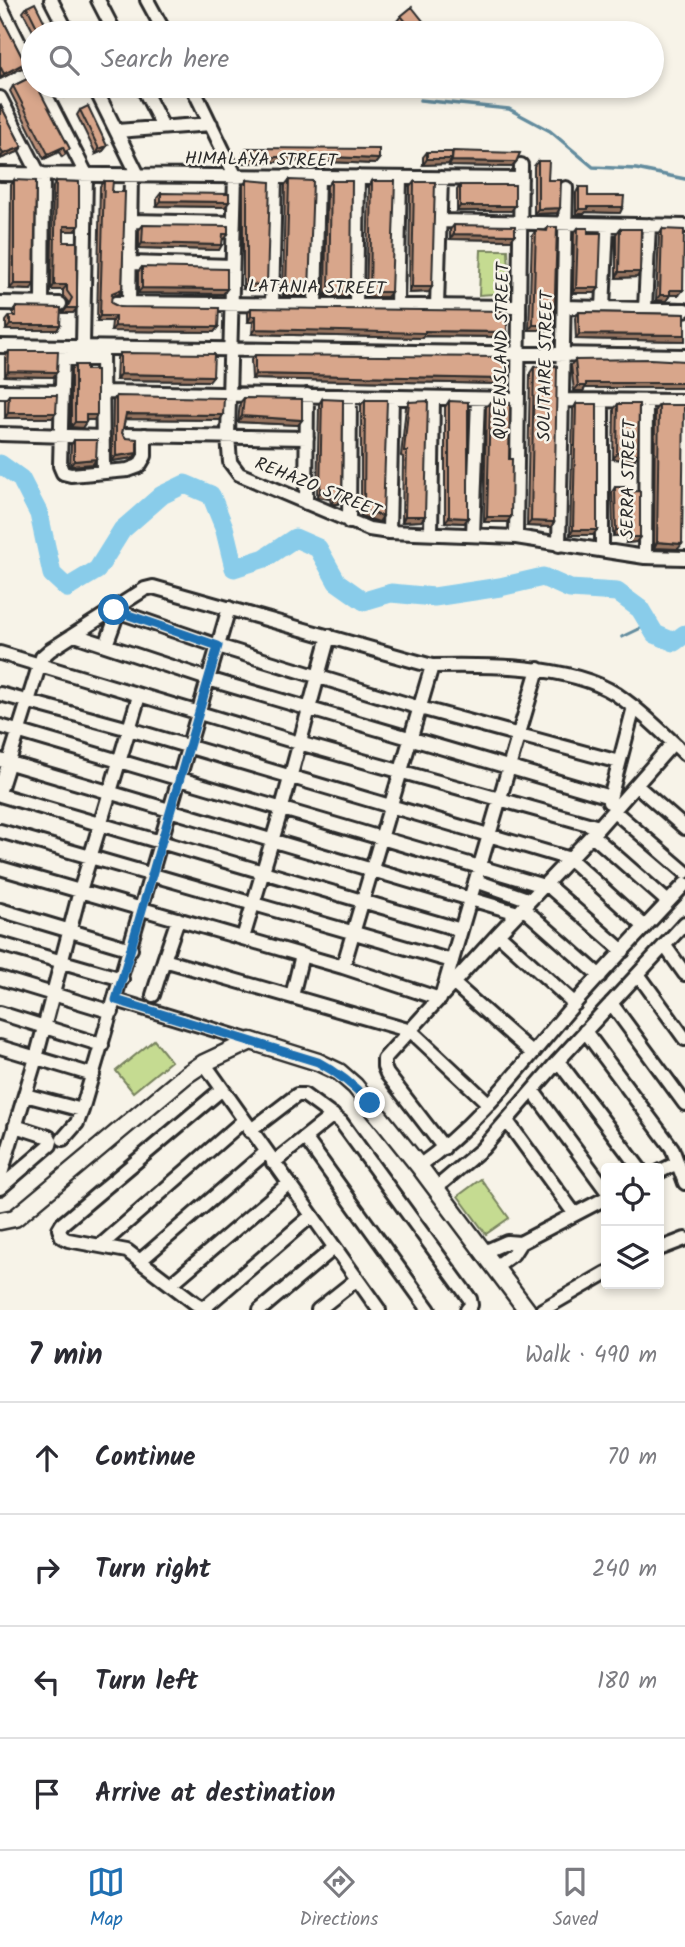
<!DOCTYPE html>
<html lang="en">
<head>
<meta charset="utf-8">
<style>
	body { margin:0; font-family:Kalam,sans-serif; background:#f7f7f7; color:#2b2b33 }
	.controls { position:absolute; right:21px; bottom:21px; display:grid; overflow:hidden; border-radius:7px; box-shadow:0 4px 10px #0003 }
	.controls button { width:63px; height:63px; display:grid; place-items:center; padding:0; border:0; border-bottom:2px solid #e1e1e2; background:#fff; color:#2b2b33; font:35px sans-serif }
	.stop { position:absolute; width:21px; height:21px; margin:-16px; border:5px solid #1f6fb2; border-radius:50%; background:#fff }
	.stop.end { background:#1f6fb2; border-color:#fff; box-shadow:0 2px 7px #0008 }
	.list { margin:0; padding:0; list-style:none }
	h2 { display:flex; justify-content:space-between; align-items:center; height:91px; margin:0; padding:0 28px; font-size:30px }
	h2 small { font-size:23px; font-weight:400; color:#7c7c81 }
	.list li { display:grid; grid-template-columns:46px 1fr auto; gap:21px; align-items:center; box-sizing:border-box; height:112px; padding:0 28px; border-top:2px solid #e1e1e2 }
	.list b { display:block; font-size:26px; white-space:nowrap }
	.list em { font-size:23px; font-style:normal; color:#7c7c81 }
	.icon { flex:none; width:38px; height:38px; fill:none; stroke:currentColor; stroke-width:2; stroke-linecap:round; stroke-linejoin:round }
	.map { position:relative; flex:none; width:685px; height:1310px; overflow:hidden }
	.search { position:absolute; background:#fff; box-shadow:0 4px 10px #0003; left:21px; right:21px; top:21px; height:77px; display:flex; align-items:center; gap:18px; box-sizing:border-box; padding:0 24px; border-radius:38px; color:#7c7c81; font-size:26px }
	.sheet { height:539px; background:#fff }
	nav { display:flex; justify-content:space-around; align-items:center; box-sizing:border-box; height:98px; border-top:2px solid #e1e1e2; background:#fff; font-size:19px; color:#7c7c81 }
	nav a { display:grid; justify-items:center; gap:4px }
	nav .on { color:#1f6fb2 }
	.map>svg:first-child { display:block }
</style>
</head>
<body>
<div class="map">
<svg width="685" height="1310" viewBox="0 0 685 1310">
	<rect width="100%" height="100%" fill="#f7f3e8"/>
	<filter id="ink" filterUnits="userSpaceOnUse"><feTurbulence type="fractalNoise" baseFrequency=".0143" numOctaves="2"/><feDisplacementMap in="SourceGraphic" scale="14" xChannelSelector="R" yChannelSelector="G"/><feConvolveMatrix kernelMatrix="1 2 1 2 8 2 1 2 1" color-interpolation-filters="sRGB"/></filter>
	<g filter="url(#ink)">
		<path fill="#c5db91" stroke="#78835e" stroke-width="2" d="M481 250H508L510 293 479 295Z
			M154 1040 171 1061 133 1092 116 1071Z
			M481 1179 509 1218 486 1234 458 1196Z"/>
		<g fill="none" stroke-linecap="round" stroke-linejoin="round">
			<path stroke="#638c9e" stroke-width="3.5" d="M420 100 509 109 550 131 593 167 636 169 685 179
				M622 637 649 624"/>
			<path stroke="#89ccea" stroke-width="19" d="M0 464 21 479 39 514 52 574 67 588 97 570 122 530 162 495 185 484 211 495 224 527 234 568 265 558 295 538 318 548 337 582 364 601 391 593 434 597 500 587 543 577 570 589 617 592 640 609 655 634 674 642 685 634"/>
			<defs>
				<path id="street" d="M51 0 68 33
					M98 0 115 33
					M147 0 165 33
					M0 5 33 71
					M41 86 86 174 83 347
					M94 86 138 175
					M142 86 163 127
					M192 86 235 175 228 436 230 462 239 474 369 529 389 532 516 537 645 557 685 558
					M0 98 39 174
					M117 131 211 124
					M0 174 521 179
					M130 221 233 223
					M440 221 685 226
					M130 263 232 266
					M0 303 60 304
					M115 303 519 307
					M129 303 131 175
					M42 304 43 174
					M272 304 275 177
					M315 305 318 177
					M356 305 358 177
					M397 306 400 178
					M437 306 441 178
					M564 307 685 310
					M603 308 607 225
					M645 309 649 225
					M0 346 685 356
					M63 347 60 466 63 473 71 475 128 470 139 466 145 456V435
					M102 348 103 472
					M63 359H102
					M0 391 62 392
					M102 392 518 399
					M562 400 685 401
					M0 434 103 437
					M126 435 307 438
					M306 503 307 395
					M349 522 350 396
					M389 532 392 397
					M431 534 433 398
					M473 535 478 399
					M516 537 521 165
					M559 545 566 188
					M602 550V401
					M645 557 646 401
					M114 610 218 646 420 708 619 762
					M75 635 208 679 610 797
					M106 645 118 612
					M0 653 299 743 599 827
					M0 694 129 729 570 859 645 927
					M0 726 544 886
					M0 760 518 913
					M636 785 685 828
					M0 790 42 657 50 650 145 589 153 587 432 666C486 665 569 664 616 694 641 711 663 733 685 754
					M0 795 461 930
					M609 802 634 707
					M614 811 685 872
					M0 831 452 961
					M592 835 668 902
					M0 868 343 967 440 999
					M476 881 530 900
					M546 884 623 951
					M523 908 600 976
					M0 910 131 949
					M178 919 164 960 411 1031 489 1104
					M498 934 575 1004
					M243 938 281 811 329 636
					M0 944 122 979
					M665 946 685 974
					M343 967 432 666
					M638 974 685 1039
					M0 978 112 1012
					M453 983 532 1053
					M443 991 538 669
					M153 995 164 960
					M292 996 302 955
					M116 1000 251 1041
					M611 1003 685 1104
					M0 1013 102 1045
					M585 1031 672 1148 685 1183
					M0 1047 93 1075
					M558 1061 639 1168
					M204 1063 379 1310
					M533 1091 606 1190
					M25 1095 82 1110
					M507 1121 574 1213
					M250 1131 297 1095H304L341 1122 470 1299 471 1305 467 1310
					M305 1138 429 1310
					M63 1139 77 1123 82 1110 229 608
					M444 1148 387 1074 384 1067V1059L498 934 592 835 673 743
					M273 1163 333 1115
					M419 1166C476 1126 518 1070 563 1017 602 971 644 928 685 884
					M659 1172 677 1163
					M0 1177 36 1058 80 891 139 696
					M443 1182 482 1149 558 1061 685 923
					M0 1188 50 1145 51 1141 49 1137 15 1126
					M100 1246 243 1121
					M659 1249 685 1239
					M484 1252 507 1242 520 1243
					M141 1260 265 1153
					M495 1267 513 1254 520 1243 606 1198
					M171 1284 288 1184
					M203 1309 311 1216
					M207 1310 195 1303 127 1251 68 1240 62 1237 59 1229 62 1224 221 1090
					M260 1310 334 1248
					M318 1310 357 1279
					M542 1310 606 1273"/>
				<path id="secondary" d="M0 1221 15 1218 186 1075 204 1063 251 1041 318 1062 339 1072 355 1086 419 1166 527 1310"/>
			</defs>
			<use href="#street" stroke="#2b2b2b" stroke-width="18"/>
			<use href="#secondary" stroke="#2b2b2b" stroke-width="21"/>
			<use href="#street" stroke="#f7f3e8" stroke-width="12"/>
			<use href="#secondary" stroke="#f7f3e8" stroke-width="16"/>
		</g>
		<path fill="#ba8f78" stroke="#2b2b2b" stroke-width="2" d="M27 7 50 33H34L23 12Z
			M0 14 25 63 22 68 0 79Z
			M401 16 420 26 411 33H408L397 21Z
			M33 76 66 154 62 157 59 152 44 159 10 91 13 86Z
			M60 86H77L74 92 65 97Z
			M0 104 22 147 18 152 0 159Z
			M80 110 107 146 103 151 96 154 77 115Z
			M247 148 379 159 375 164 306 161 243 163V153Z
			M427 152 516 162 512 167 449 166V164L423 165V157Z
			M538 161 548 180 560 208 557 213 534 214V166Z
			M14 180 31 290 10 289 11 185Z
			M247 180 267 285 264 290 243 289V185Z
			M289 180 309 291 306 296 283 295 285 185Z
			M56 181 79 226 75 231H64V242L77 308 73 313H63L69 303 63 296V290H51L53 187Z
			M104 181 112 192 122 289 119 294 111 297V303L119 307 218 327 214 332 111 331 112 321H97L100 186Z
			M331 181 347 297 325 296 327 186Z
			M372 181 391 292 387 297H366L369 186Z
			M414 182 429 292 409 293 410 187Z
			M460 185 511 211H457V190Z
			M579 187 588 196 620 213 586 212 584 214H576V193Z
			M161 193 229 202 225 207 157 206V198Z
			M143 225 228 234 225 239H223L219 250 139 248V230Z
			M454 225 511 240 450 239V230Z
			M548 227 551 330H529L532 236 536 230 545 231Z
			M578 228 599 288 595 293H573L574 233Z
			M620 229 637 277 616 278V234Z
			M662 229 679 295H670L666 301 656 300 659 234Z
			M142 267 227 289 223 294 138 293V272Z
			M16 307 60 325 57 330H6V321L10 316H13V312Z
			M251 308 503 337 423 336 422 338 252 334 253 322H248V313Z
			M579 312 685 314V341L576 339 575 318Z
			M9 351 53 377 5 376V357Z
			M120 353 209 381 116 380 117 358Z
			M255 355 505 379 502 384 252 379 251 360Z
			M575 360 585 388 583 391H574L571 365Z
			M75 365 86 370 94 420H86V422L82 428 71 427V370Z
			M534 367 554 522 551 527 527 526 530 373Z
			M9 395 52 418H5V400Z
			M116 396 220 420 125 419 122 433 137 453 133 458 112 461 113 401Z
			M244 398 302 420 298 425 238 422 240 403Z
			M322 399 342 498 338 504H331L330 499 317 497 319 404Z
			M365 400 383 516 379 522 361 516V405Z
			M449 401 468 518 464 523 445 522V407Z
			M409 402 425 516 421 521 402 522 403 457 401 456 406 407Z
			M490 402 509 459 511 517 507 522H484L486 407Z
			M576 404 593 535H570L573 409Z
			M618 404 638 454 634 460 613 459 614 409Z
			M659 405 678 549 654 548 655 410Z
			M74 440 96 459 93 464 70 466 71 445Z
			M615 487 626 492 640 537 636 542 626 543V535L613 536 612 492Z"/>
		<path fill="#977461" stroke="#2b2b2b" stroke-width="2" d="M25 63 22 68 0 79 4 74Z
			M455 86H466L452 89Z
			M77 87 74 92 65 97 69 91Z
			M107 146 103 151 96 154 99 149Z
			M22 147 18 152 0 159 3 154Z
			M63 147 59 152 44 159 48 154Z
			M309 156 379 159 375 164 306 161 243 163 247 158Z
			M427 159H452L448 164 423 165Z
			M452 161 516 162 512 167 449 166Z
			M161 201 229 202 225 207 157 206Z
			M460 206H515L511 211H457Z
			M588 207H623L620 213 586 212 584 214H576L579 209Z
			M560 208 557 213 534 214 538 209Z
			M64 226H79L75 231H60Z
			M454 234 515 235 511 240 450 239Z
			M142 243 222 245 219 250 139 248Z
			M619 272H640L637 277 616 278Z
			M14 284H34L31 290 10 289Z
			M247 284 267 285 264 290 243 289Z
			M54 285H67L63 290H51Z
			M412 287H432L429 292 409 293Z
			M142 288 227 289 223 294 138 293Z
			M576 288H599L595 293H573Z
			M122 289 119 294 108 298 112 293Z
			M286 290 309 291 306 296 283 295Z
			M670 290H683L679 295H666Z
			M329 291H351L347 297 325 296Z
			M370 292H391L387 297H366Z
			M660 295H670L666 301 656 300Z
			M67 308H77L73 313H63Z
			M100 316H115L112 321H97Z
			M251 316H256L253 322H248Z
			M10 325H60L57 330H6Z
			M533 325H554L551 330H529Z
			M115 326 218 327 214 332 111 331Z
			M256 329 507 332 503 337 423 336 422 338 252 334Z
			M579 334 685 335V341L576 339Z
			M8 371 57 372 53 377 5 376Z
			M120 374 213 376 209 381 116 380Z
			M255 374 505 379 502 384 252 379Z
			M586 383H685V388H585L583 391H574L578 386Z
			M8 413H56L52 418H5Z
			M126 414 223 415 220 420 122 419Z
			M86 415H97L94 420H82Z
			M242 416 302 420 298 425 238 422Z
			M75 422H86L82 428 71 427Z
			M137 453 133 458 112 461 116 456Z
			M617 453 638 454 634 460 613 459Z
			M96 459 93 464 70 466 74 461Z
			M320 492 334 494 330 499 317 497Z
			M335 498H342L338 504H331Z
			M364 511 383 516 379 522 361 516Z
			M405 516H425L421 521 402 522Z
			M449 517 468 518 464 523 445 522Z
			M487 517H511L507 522H484Z
			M531 521 554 522 551 527 527 526Z
			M573 530H597L593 535H570Z
			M616 530H630L626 535 613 536Z
			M630 537H640L636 542 626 543Z
			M657 542 682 544 678 549 654 548Z"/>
		<path fill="#d8a68b" stroke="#2b2b2b" stroke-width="2" d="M35 3 50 33H40L27 7Z
			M412 7 423 21 413 30 401 16Z
			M0 14 25 63 4 74 0 66Z
			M33 76V86H37L70 149 65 152 63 147 48 154 13 86Z
			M66 86H77V87L69 91Z
			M0 104 22 147 3 154 0 147Z
			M88 106 107 146 99 149 80 110Z
			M247 148 379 149V159L309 156 247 158Z
			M453 151 520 153 516 162 452 161Z
			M427 152H452V159H427Z
			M538 161H549L548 180H561L560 208 538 209Z
			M14 180 36 181 34 284H14Z
			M247 180 270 182 267 285 247 284Z
			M289 180 313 181 309 291 286 290Z
			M56 181 79 182V226H64V242H77V308H67L72 298 67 291V285H54Z
			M104 181H113L112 192H125L122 289 112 293 111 303 119 307 219 308 218 327 115 326V316H100Z
			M331 181H352L351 291H329Z
			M372 181H395L391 292H370Z
			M414 182H435L432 287H412Z
			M460 185H515V206H460Z
			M579 187H588V196H624L623 207H588V209H579Z
			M161 193 229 194V202L161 201Z
			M143 225 228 226V234H223L222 245 142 243Z
			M454 225 515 226V235L454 234Z
			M548 227H557L554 325H533L536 230 547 231Z
			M578 228H588V233H601L599 288H576Z
			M620 229H641L640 272H619Z
			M662 229 684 230 683 290H670V295H660Z
			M142 267 227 269V289L142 288Z
			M16 307 61 308 60 325H10V316H16Z
			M251 308 507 311V332L425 331V333L256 329V316H251Z
			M579 312 685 314V335L579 334Z
			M9 351H58L57 372 8 371Z
			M120 353 214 354 213 376 120 374Z
			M255 355 505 357V379L255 374Z
			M650 359 685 361V383H586V386H578L575 360Z
			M75 365H86V370H97V415H86V422H75Z
			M557 366 554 522 531 521 534 367Z
			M9 395H57L56 413H8Z
			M116 396 224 398 223 415 126 414 122 433 126 438 137 439V453L116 456Z
			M244 398 302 399V420L242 416Z
			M322 399 343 400 342 498H335L334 494 320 492Z
			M365 400H387L383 516 364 511Z
			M428 401 425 516H405L407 451H404L409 402Z
			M449 401 468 402V518L449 517Z
			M490 402H510L509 459H512L511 517H487Z
			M576 404H597V530H573Z
			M618 404H639L638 454 617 453Z
			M659 405H684L682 544 657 542Z
			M74 440H97L96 459 74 461Z
			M615 487H626V492L640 491V537H630V530H616Z"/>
	</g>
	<g fill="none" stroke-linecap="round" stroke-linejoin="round" filter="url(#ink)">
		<path stroke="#1f6fb2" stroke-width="9" d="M114 610 218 646 116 1000 318 1062C339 1073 354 1085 370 1103"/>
	</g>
	<g text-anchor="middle" stroke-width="5" stroke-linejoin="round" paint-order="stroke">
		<g font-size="18" fill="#2b2b2b" stroke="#f7f3e8">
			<text transform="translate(261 159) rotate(1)" y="6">HIMALAYA STREET</text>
			<text transform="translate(317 287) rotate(1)" y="6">LATANIA STREET</text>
			<text transform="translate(501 351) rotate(-89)" y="6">QUEENSLAND STREET</text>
			<text transform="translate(545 366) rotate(-89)" y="6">SOLITAIRE STREET</text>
			<text transform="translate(628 479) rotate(-89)" y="6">SERRA STREET</text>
			<text transform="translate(318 487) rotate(22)" y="6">REHAZO STREET</text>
		</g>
	</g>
</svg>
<div class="controls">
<button><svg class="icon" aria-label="locate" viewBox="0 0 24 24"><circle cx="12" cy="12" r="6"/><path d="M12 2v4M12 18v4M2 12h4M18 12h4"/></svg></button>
<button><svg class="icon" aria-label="layers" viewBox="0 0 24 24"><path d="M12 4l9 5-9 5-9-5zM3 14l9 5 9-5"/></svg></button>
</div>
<div class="stop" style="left:114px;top:610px"></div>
<div class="stop end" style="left:370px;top:1103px"></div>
<div class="search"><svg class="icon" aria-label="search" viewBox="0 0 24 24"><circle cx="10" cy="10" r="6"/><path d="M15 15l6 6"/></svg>Search here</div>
</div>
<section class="sheet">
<h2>7 min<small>Walk · 490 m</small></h2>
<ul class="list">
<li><svg class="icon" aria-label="ahead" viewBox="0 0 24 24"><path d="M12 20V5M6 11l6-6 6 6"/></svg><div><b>Continue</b></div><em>70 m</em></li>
<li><svg class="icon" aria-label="right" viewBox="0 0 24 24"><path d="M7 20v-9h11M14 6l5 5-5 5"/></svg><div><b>Turn right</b></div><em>240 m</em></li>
<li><svg class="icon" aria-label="left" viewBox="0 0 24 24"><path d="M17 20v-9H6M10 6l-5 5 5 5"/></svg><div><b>Turn left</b></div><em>180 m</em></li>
<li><svg class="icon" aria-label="arrive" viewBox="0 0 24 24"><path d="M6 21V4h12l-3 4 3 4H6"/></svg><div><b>Arrive at destination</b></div></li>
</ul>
</section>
<nav>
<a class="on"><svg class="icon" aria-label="map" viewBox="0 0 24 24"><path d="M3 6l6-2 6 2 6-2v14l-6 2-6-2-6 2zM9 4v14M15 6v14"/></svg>Map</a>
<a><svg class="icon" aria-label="directions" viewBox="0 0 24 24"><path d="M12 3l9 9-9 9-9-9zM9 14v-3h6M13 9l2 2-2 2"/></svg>Directions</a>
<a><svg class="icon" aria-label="saved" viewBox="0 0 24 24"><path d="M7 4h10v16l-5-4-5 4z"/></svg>Saved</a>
</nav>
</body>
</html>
